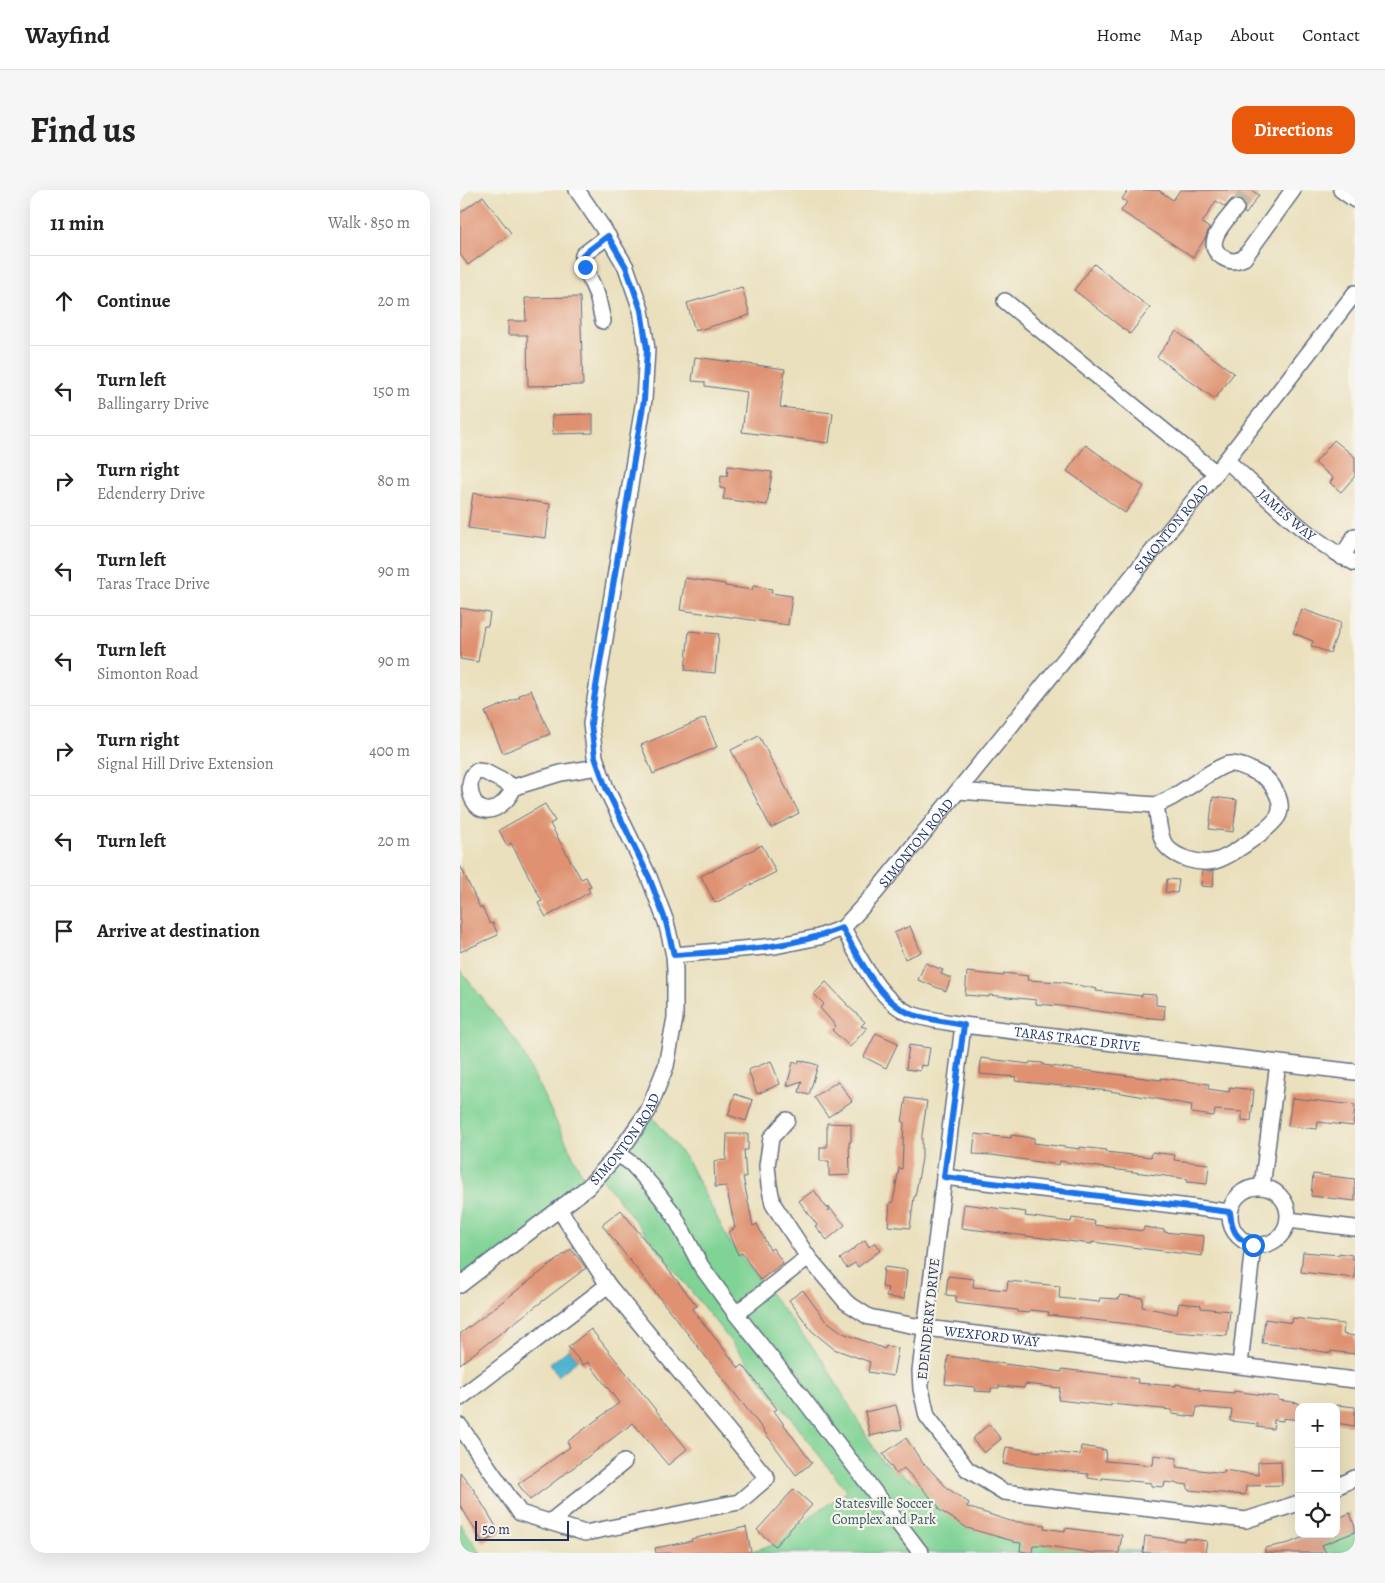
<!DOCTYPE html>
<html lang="en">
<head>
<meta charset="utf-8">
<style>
	body { margin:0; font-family:Alegreya,serif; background:#f6f6f6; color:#222 }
	.controls { position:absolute; right:15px; bottom:15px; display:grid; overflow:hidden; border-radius:10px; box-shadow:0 5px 20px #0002 }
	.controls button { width:45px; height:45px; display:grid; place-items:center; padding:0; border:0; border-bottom:1px solid #e0e0e0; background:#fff; color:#222; font:25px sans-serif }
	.scale { position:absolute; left:15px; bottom:12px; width:94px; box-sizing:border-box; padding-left:5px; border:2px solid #1b2f5e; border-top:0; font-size:14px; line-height:18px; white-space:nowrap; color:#1b2f5e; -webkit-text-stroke:4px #f7f3e8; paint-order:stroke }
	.stop { position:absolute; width:15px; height:15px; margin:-11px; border:4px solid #1a73e8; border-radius:50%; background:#fff }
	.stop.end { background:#1a73e8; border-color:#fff; box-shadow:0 1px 5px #0008 }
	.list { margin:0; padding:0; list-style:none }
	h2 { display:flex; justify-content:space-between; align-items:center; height:65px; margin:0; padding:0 20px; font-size:21px }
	h2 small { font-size:16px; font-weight:400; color:#767676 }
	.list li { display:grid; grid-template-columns:32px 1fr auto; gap:15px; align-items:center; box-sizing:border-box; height:90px; padding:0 20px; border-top:1px solid #e0e0e0 }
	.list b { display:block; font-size:19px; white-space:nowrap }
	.list p { margin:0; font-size:16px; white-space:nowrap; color:#767676 }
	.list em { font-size:16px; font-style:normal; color:#767676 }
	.icon { flex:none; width:28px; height:28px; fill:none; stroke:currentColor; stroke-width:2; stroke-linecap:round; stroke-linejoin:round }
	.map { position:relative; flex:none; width:895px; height:1363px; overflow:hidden; border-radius:15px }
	header { display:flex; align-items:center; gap:30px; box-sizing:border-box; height:70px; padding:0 25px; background:#fff; border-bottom:1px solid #e0e0e0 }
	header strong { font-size:24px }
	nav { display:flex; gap:28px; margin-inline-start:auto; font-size:18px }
	.intro { display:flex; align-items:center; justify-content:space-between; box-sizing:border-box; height:120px; padding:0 30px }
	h1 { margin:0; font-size:35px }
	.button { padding:12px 22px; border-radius:15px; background:#ea580c; color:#fff; font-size:18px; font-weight:700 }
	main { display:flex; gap:30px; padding:0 30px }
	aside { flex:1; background:#fff; border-radius:15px; box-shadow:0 5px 20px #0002 }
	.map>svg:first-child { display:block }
</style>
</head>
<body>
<header>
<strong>Wayfind</strong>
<nav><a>Home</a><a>Map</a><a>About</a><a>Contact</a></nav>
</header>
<div class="intro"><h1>Find us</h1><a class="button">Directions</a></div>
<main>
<aside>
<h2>11 min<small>Walk · 850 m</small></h2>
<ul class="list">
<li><svg class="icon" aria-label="ahead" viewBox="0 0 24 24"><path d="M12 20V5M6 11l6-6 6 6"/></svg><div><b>Continue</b></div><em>20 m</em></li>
<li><svg class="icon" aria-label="left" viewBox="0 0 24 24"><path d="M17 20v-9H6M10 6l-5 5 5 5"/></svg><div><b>Turn left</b><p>Ballingarry Drive</p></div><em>150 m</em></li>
<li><svg class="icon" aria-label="right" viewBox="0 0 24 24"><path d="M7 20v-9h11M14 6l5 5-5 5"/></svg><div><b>Turn right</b><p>Edenderry Drive</p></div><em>80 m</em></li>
<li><svg class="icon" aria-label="left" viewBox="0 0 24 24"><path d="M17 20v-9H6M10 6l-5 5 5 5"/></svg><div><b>Turn left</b><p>Taras Trace Drive</p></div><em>90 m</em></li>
<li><svg class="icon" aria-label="left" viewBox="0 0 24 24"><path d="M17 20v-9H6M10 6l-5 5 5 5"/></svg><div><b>Turn left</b><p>Simonton Road</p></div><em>90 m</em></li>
<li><svg class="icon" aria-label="right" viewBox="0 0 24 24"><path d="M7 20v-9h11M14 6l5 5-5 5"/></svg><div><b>Turn right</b><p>Signal Hill Drive Extension</p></div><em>400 m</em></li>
<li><svg class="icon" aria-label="left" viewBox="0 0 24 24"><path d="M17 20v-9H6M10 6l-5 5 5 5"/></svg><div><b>Turn left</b></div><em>20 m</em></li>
<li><svg class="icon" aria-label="arrive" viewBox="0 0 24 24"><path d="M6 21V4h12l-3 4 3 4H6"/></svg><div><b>Arrive at destination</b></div></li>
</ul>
</aside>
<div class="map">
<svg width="895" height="1363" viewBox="0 0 895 1363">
	<rect width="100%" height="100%" fill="#f7f3e8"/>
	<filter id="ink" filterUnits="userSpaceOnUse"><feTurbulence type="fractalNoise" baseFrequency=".02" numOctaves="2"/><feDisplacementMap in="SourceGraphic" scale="10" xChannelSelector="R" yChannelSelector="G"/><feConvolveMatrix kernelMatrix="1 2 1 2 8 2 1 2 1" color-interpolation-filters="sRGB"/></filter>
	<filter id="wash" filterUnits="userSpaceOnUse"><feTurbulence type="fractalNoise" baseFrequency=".0096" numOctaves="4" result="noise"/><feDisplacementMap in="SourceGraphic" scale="20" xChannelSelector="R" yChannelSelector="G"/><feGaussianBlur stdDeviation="1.12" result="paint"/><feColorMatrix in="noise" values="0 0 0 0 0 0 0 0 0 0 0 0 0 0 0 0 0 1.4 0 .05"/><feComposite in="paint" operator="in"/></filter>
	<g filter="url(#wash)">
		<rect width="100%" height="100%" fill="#eae0bd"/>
		<path fill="#7fd395" stroke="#4d817a" d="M0 780 59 855 128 997 0 1100Z
			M188 921 227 970 270 1053 362 1169 421 1270 497 1320 662 1360 699 1363H285L317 1354 359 1320 387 1302 322 1216 139 985Z
			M0 1333 21 1363H0Z
			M895 1340V1363H840Z"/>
		<path fill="#50b4cf" stroke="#367296" d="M109 1159 118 1170 98 1186 90 1174Z"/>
		<g id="blocks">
			<path fill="#df9171" d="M668 0H698L713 10 720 0H791L799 5 786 24 784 23 785 14 778 9H772L765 17 756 11 742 33 749 38 746 47 733 67 661 21 667 12 662 9Z
				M23 6 51 43 8 75 0 64V23Z
				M634 74 690 118 670 144 614 100Z
				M282 97 290 125 235 141 227 113Z
				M120 107 123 195 68 196 67 145H48V131H66L65 108Z
				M716 141 774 183 755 209 697 167Z
				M235 167 325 179 320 217 373 223 369 253 282 242 287 202 245 196V192L232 191Z
				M133 224V243L93 244 92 225Z
				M874 250 895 267V286L881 302 870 293 873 288 855 273Z
				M626 255 684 297 665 323 607 281Z
				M268 276 312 282 307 315 263 309 265 299 260 298 261 285 267 286Z
				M13 303 90 314 86 348 8 338Z
				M225 388 265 394V396L292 400 293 396 312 399 311 403 332 406 328 435 220 420Z
				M0 418 30 423 28 436H24L18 472 0 469Z
				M842 419 881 433 870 463 851 456 853 451 833 443Z
				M229 441 259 444 255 483 225 480Z
				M71 500 90 544 43 563 25 522 60 507 59 505Z
				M245 528 257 557 193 584 181 555Z
				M299 546 339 623 311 638 271 560Z
				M753 607 777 610 773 642 749 639Z
				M85 614 95 631 90 634 121 689 126 687 131 696 128 698 130 702 86 727 78 713 82 711 51 653 47 656 39 640Z
				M302 655 316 682 255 713 241 686Z
				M0 675 20 718 22 717 30 734 33 733 38 745 0 762Z
				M742 681H754L753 697 741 696Z
				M707 689 719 690 717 703 705 702Z
				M450 736 461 762 445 769 434 743Z
				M465 773 483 780 481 784 491 788 486 801 458 790Z
				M507 782 544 786V783L568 786 567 790 601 792 637 799 636 801 682 806V804L696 805V815L705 816 704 829 681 827 601 816 576 814V810L529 805V807L505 805Z
				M366 792 387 814H386L405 832 401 836 407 838 390 857 372 840 376 836 360 818 364 814 354 804Z
				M416 843 438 853 426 878 404 867Z
				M449 855 470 858 467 876 461 875 460 881 446 879Z
				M521 868 569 874 570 872 583 873V875L701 890V888L749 894 748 899 769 902 770 897 794 900 791 931 782 930V922L755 920 754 926 731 923 732 915 650 901 555 891 556 887 520 884Z
				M339 870 358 875 349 905 339 902 342 891 327 896 333 872 338 874Z
				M311 871 320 894 297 904 288 880Z
				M378 891 392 911 368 927 354 907Z
				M275 904 293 910 286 931 268 925Z
				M446 908 467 911 462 945V968L455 1007H454L450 1038 428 1036 430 1012 433 1013 439 978 442 979 444 932H442Z
				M832 908 895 915 893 936 858 932 857 939 828 936Z
				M367 933 391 934V952H389L390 985 369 986V971H360V957H367Z
				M267 944H288V960H284L286 987H283L293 1036 297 1034 310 1060 313 1058 323 1073 300 1090 282 1063 278 1065 268 1042 275 1038 266 996 255 997 254 971 266 970Z
				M515 944 551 948V945L574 948V953L620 959V957L646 960 645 962 691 967 692 962 715 965 714 970 749 974 747 994 727 992 728 989 651 979 600 971 599 975 532 965 513 964Z
				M853 984 895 989V1011L851 1006Z
				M354 1000 369 1021V1017L385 1035 367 1050 355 1036 357 1035 339 1011Z
				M504 1014 566 1022 565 1026 611 1032 612 1028 635 1031 634 1035 683 1041 684 1037 705 1040 704 1042 744 1046 742 1066 632 1052V1054L501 1038Z
				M161 1020 237 1116 232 1119 279 1178 283 1175 317 1219 314 1221 352 1273 336 1285 298 1233 142 1035Z
				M405 1050 409 1057 415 1052 421 1060 398 1077 395 1073 387 1078 380 1069Z
				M111 1059 126 1078 0 1174V1144Z
				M843 1062 879 1065V1063L892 1065V1069H895V1088L841 1082Z
				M424 1077 447 1080 444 1109 426 1107 428 1098 422 1097Z
				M488 1086 514 1089 513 1097 547 1100 548 1091 600 1096 599 1108 639 1112 640 1108 659 1109 660 1105 683 1108 682 1117 717 1124 719 1113 741 1115V1118L770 1121 767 1146 715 1142 669 1134 588 1125 589 1122 570 1120 569 1123 557 1122V1120L496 1113V1106L486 1105Z
				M343 1100 364 1129 383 1143 425 1159 426 1156 438 1158 433 1186 408 1182 410 1172 374 1159 352 1141 329 1110Z
				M833 1128 884 1134 883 1144 895 1146V1164L871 1161V1163L858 1161 837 1157 802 1153 805 1129 832 1133Z
				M131 1139 227 1259 208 1275 173 1233 70 1310 58 1294 110 1257 107 1252 159 1213 128 1172 123 1175 108 1157Z
				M488 1166 602 1182V1179L659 1186 678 1189 677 1193 716 1196V1194L740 1198 739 1200 774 1203V1201L818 1207V1210L839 1213V1230L823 1228V1231L814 1230 813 1239 797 1237 798 1234 770 1231 772 1220 737 1217 735 1227 712 1224V1220L651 1214V1216L598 1210 600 1198 565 1194 564 1198 539 1196V1198H531V1202L514 1201 515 1197 485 1194Z
				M436 1215 442 1239 410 1246 405 1222Z
				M876 1215 895 1217V1236L876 1233Z
				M529 1234 541 1249 524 1263 512 1249Z
				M446 1248 464 1275 465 1274 487 1298 509 1313 507 1317 550 1331 585 1335 584 1338 605 1341V1338L662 1345 659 1363H633L582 1355H573L572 1363 560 1361 561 1353 553 1352V1351L507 1338 478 1319 479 1317 444 1278 436 1284 423 1264Z
				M621 1256 646 1260 645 1271 693 1275 694 1265 717 1268 716 1277 764 1283V1280L798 1285V1272L821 1271 822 1295 786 1296 785 1305 728 1300V1295L705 1292 704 1297 691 1296V1293L642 1288V1290L628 1288V1284L543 1274 546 1257 580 1262V1261L620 1265Z
				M0 1282 12 1297 40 1343 23 1353 0 1315Z
				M334 1299 352 1315 315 1356 297 1340Z
				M890 1323 895 1337V1342L862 1355 866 1363H805V1358L829 1353 851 1344H876V1329Z
				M286 1337 291 1362 284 1363H196L195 1358 232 1351 231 1349Z
				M685 1346 724 1351V1348L747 1351 745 1363H683Z"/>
		</g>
	</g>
	<g filter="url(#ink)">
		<use href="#blocks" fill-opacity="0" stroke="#636d7f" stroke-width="1"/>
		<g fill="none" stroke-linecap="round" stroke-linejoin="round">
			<path stroke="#c1bdaa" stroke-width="15" stroke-dasharray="15 8" stroke-linecap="butt" d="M776 18 789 0"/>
			<defs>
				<g id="minor">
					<path d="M881 0 895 10"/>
					<path d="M776 18C766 31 742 53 762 67 770 72 775 72 784 68L833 0"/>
					<path d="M545 111 756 283"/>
					<path d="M143 131 137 105 122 71 123 65 148 46"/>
					<path id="s1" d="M766 270C805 304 848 351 895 373"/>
					<path d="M882 367 895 346"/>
					<path d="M17 581 25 582 54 597C52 602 49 607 45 611 16 640 0 592 17 581Z"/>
					<path d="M54 597 101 583 138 577"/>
					<path d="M498 601 696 615C703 612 710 609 716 605 727 599 759 575 769 574 780 573 791 580 801 585 812 591 824 611 819 624 814 637 768 668 755 671 739 675 716 668 706 656 699 648 698 626 696 615"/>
					<path id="s2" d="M383 738C399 767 420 814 454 825 470 830 488 832 503 835L895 882"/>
					<path id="s3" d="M214 765 315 756 359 747 383 738 415 703 756 283 895 103"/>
					<path d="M503 835 460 1181 461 1199 467 1226 507 1279 544 1302 786 1330 839 1313"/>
					<path id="s4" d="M327 930 311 948 307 976 309 995 313 1014 348 1067 386 1112 409 1127 466 1138 895 1190"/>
					<path d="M158 964 172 974 192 996 213 1023 241 1076 276 1124 338 1202 461 1363"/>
					<path d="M484 987 770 1022"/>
					<path d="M802 997 818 873"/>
					<circle cx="799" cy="1026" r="29"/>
					<path d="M99 1019 148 1095"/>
					<path d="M828 1030 895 1038"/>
					<path id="s5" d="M0 1095 128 997 139 985 158 964 188 921 206 876 215 828V780L214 765 206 732 189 687 146 598 135 567 131 534 184 210 187 159 181 120 166 77 143 38 117 0"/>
					<path d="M276 1124 348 1067"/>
					<path d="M780 1175 793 1055"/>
					<path d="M0 1208 148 1095 307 1288 279 1312 125 1343 60 1323 0 1236"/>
					<path d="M876 1297 895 1288"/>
					<path d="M90 1332 164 1272"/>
				</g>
			</defs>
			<use href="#minor" stroke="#636d7f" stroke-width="18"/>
			<use href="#minor" stroke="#fff" stroke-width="15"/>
		</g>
	</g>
	<g fill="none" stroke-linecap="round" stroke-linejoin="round" filter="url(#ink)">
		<path stroke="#1a73e8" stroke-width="6" d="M125 77 122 71 123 65 148 46 166 77 181 120 187 159 184 210 134 509 131 534 135 567 146 598 189 687 206 732 214 765C271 761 329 759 382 738 399 768 420 814 454 825 470 830 488 832 504 835L484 987 770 1022C772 1040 775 1049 793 1055"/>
	</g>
	<g text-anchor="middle" stroke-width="4.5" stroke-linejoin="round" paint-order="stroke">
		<g font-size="14" fill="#1b2f5e" stroke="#f7f3e8">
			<text dy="5" stroke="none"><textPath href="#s1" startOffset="82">JAMES WAY</textPath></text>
			<text dy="5" stroke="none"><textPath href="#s3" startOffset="689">SIMONTON ROAD</textPath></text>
			<text dy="5" stroke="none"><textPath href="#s3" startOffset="284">SIMONTON ROAD</textPath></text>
			<text dy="5" stroke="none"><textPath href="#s2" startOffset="280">TARAS TRACE DRIVE</textPath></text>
			<text dy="5" stroke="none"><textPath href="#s5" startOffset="222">SIMONTON ROAD</textPath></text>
			<text transform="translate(468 1129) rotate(-84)" y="5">EDENDERRY DRIVE</text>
			<text dy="5" stroke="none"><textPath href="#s4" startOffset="365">WEXFORD WAY</textPath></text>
		</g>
		<g font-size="14" fill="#34586c" stroke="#f7f3e8">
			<text x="424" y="1318">Statesville Soccer<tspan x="424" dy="16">Complex and Park</tspan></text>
		</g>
	</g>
</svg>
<div class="controls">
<button>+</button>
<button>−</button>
<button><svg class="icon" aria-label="locate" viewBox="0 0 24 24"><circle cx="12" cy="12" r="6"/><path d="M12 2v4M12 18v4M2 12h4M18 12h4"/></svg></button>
</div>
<div class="scale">50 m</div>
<div class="stop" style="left:793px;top:1055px"></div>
<div class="stop end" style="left:125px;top:77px"></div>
</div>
</main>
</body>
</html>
